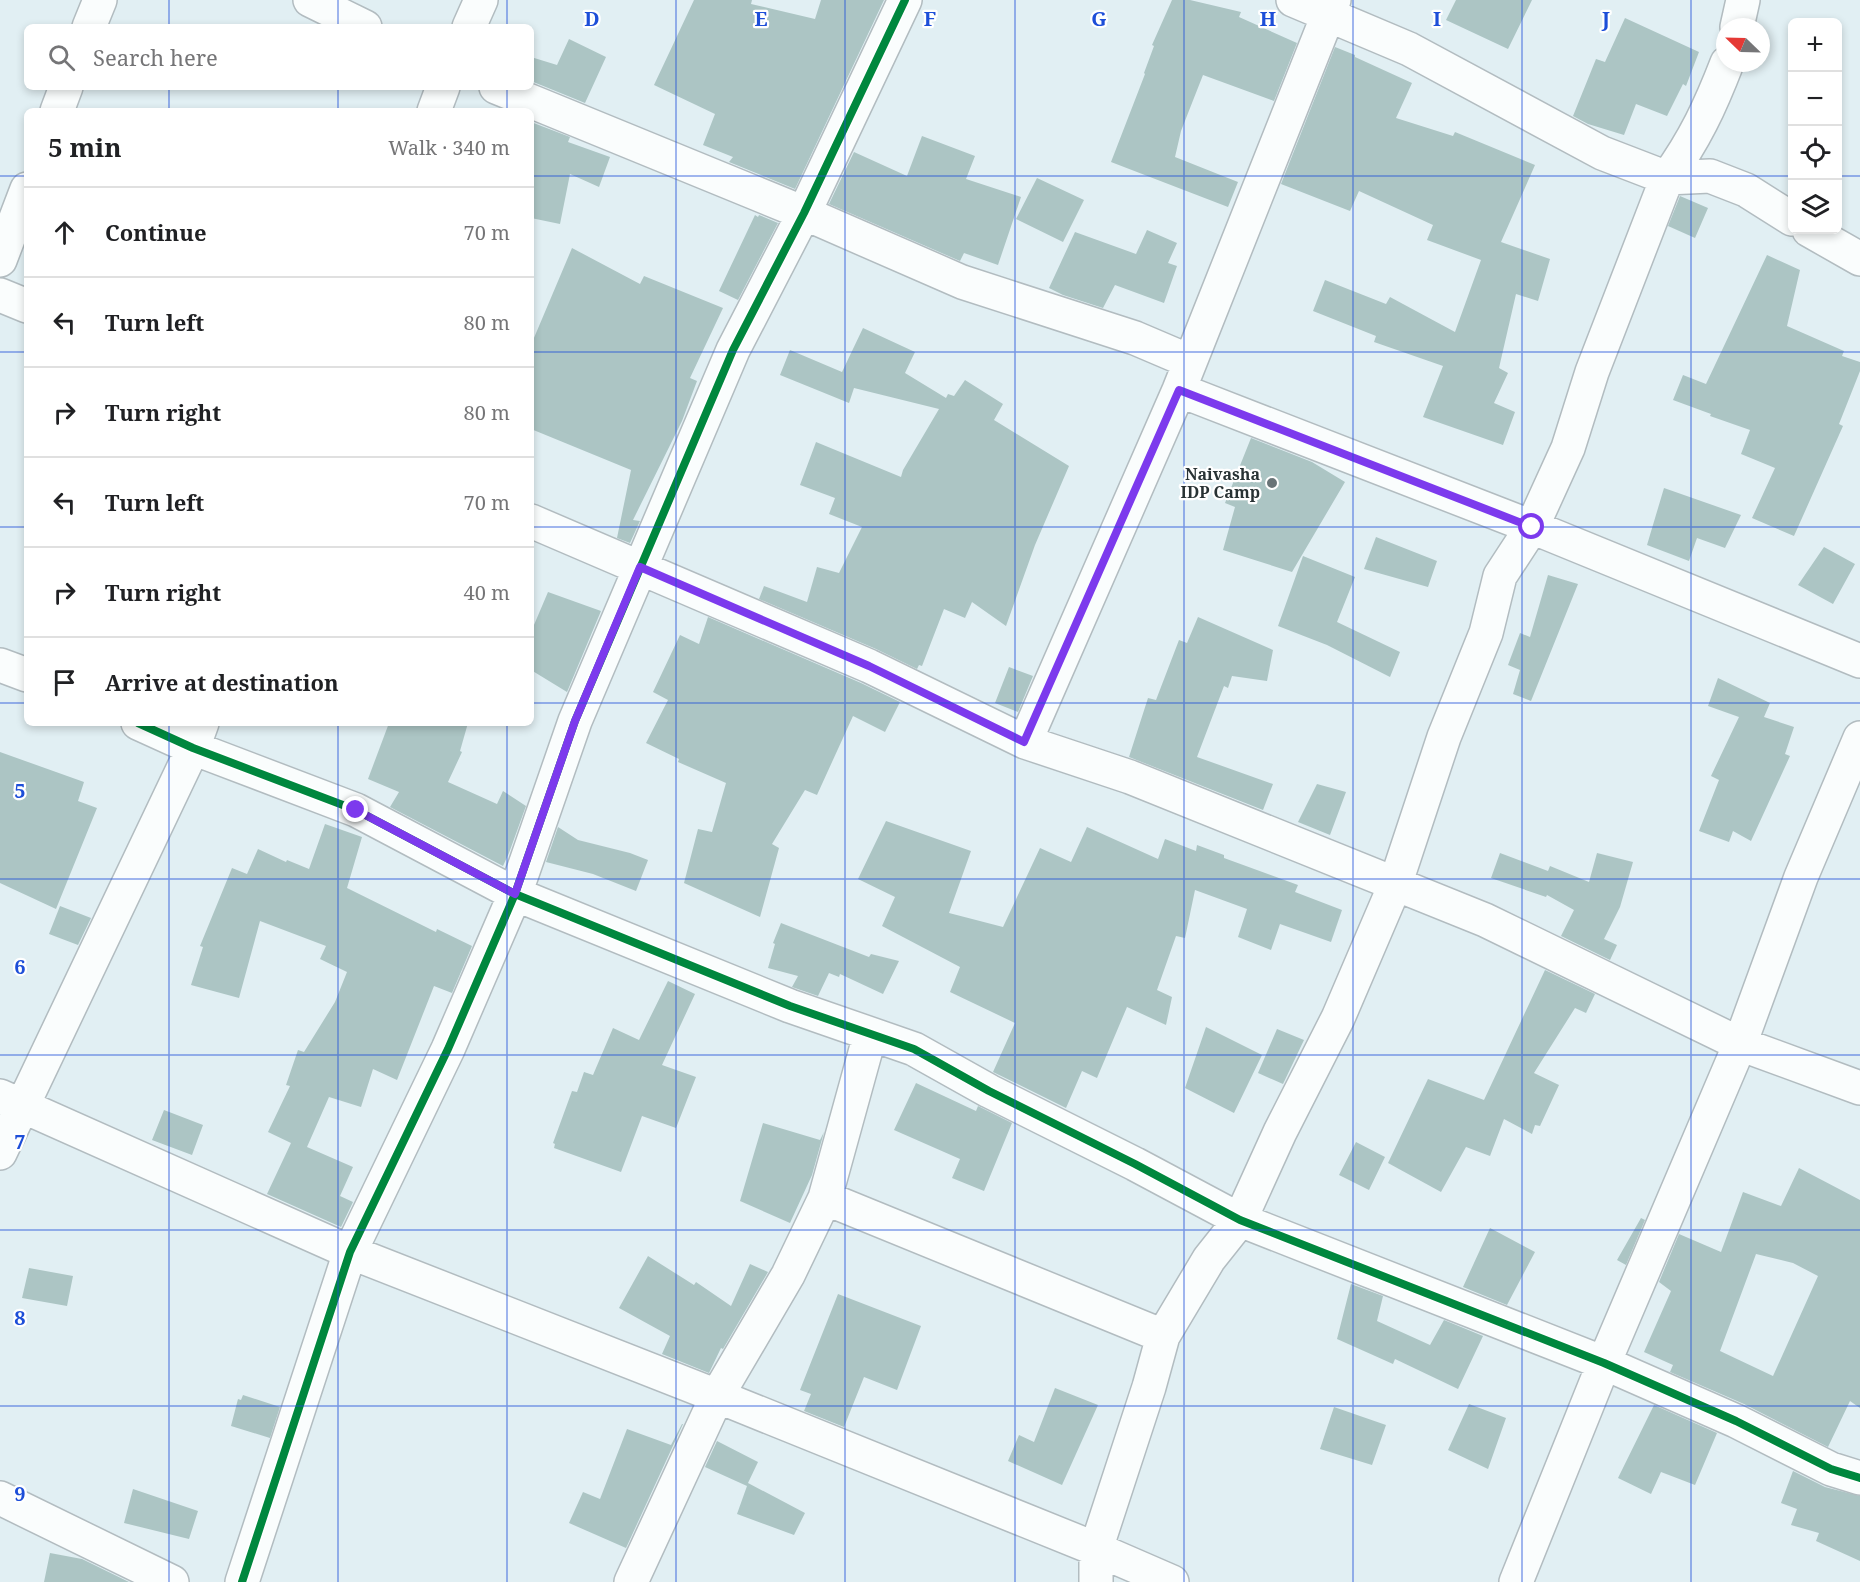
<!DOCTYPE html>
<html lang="en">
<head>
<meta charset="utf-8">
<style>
	body { margin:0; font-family:"Noto Serif",serif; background:#f2f2f2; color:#202124 }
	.controls { position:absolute; right:18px; top:18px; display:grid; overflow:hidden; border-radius:9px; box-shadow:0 3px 9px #0003 }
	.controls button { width:54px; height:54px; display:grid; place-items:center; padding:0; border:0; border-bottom:2px solid #e0e0e0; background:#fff; color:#202124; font:30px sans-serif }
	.compass { position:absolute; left:1716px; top:18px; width:54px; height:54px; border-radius:50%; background:#fff; box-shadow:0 3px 9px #0003; rotate:293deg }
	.stop { position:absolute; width:18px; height:18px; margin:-14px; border:4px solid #7c3aed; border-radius:50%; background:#fff }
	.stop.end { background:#7c3aed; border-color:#fff; box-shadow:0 2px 6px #0008 }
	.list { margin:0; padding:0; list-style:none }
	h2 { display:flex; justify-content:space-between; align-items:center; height:78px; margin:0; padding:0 24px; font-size:26px }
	h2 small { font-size:20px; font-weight:400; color:#757577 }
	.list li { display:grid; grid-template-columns:39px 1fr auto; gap:18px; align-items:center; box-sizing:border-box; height:90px; padding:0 24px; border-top:2px solid #e0e0e0 }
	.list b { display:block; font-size:22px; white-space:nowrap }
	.list em { font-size:20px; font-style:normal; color:#757577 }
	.icon { flex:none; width:33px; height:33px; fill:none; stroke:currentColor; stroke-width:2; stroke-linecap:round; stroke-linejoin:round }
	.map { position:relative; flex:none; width:1860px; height:1582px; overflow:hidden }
	.search { position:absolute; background:#fff; box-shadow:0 3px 9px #0003; left:24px; top:24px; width:510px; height:66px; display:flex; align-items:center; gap:15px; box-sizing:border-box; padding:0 21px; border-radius:9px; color:#757577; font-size:22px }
	.panel { position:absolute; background:#fff; box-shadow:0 3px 9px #0003; left:24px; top:108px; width:510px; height:618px; border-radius:9px }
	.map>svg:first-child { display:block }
</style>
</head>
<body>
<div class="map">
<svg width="1860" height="1582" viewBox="0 0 1860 1582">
	<rect width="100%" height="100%" fill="#e1eff3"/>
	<path fill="#acc5c4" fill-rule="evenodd" d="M694 0H752L751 4 815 19 821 0H884L795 189 729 162 733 157 703 145 715 114 654 85Z
		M1172 0H1190L1241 12 1239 17 1297 43 1274 101 1203 75 1181 131 1175 157 1238 182 1228 207 1111 162 1145 74 1144 73 1154 46 1152 45Z
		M1456 0H1532L1508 49 1446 20Z
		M1625 18 1699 52 1686 86 1683 84 1667 116 1636 104 1624 135 1588 124 1573 116 1596 59 1605 62Z
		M569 39 606 57 585 103 531 81V57L557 65Z
		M1335 47 1355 55V57L1412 83 1396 118 1453 136 1455 132 1535 165 1501 242 1550 259 1538 301 1516 294 1499 368 1508 373 1494 403 1515 412 1503 445 1423 417 1443 366 1374 342 1376 336 1313 311 1325 280 1386 304 1390 297 1455 332 1481 260 1427 240 1433 225 1359 191 1350 211 1281 184Z
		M531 122 570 137 568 142 610 157 599 187 570 174 560 224 531 218Z
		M922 136 975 156 966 179 1021 197 998 265 964 253 960 261 829 204 854 152 907 176Z
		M1037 178 1084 200 1063 242 1016 219Z
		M1680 196 1708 208 1695 238 1668 226Z
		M755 215 758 217 759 215 778 223 738 300 719 291Z
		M1147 230 1177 243 1168 263 1177 266 1164 303 1115 285 1103 308 1063 295 1049 288 1075 232 1136 254Z
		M572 248 640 284 644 276 723 308 690 378 697 381 682 421 633 520 640 521 630 543 617 538 631 470 531 429V345Z
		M1767 255 1800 270 1787 326 1844 351 1842 356 1860 362V371L1839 424 1843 426 1794 536 1752 518 1775 468 1741 454 1750 430 1710 416 1711 414 1673 400 1683 375 1706 384Z
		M863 328 915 352 905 373 946 398 948 394 954 396 965 380 1003 404 994 420 1069 466 1035 545 1006 626 972 602 965 618 944 609 922 666 919 665 917 669 876 649 759 599 764 586 807 602 817 567 839 573 862 527 829 514 835 498 800 485 816 442 901 477 903 470 939 409 854 388 849 403 780 375 790 350 842 372Z
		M1251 438 1312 462 1345 482 1292 572 1223 550 1235 507 1225 503Z
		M1664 488 1741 515 1725 548 1697 538 1689 561 1647 545Z
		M1376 537 1437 561 1428 587 1364 569Z
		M1824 547 1855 564 1833 604 1798 585Z
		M1303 556 1355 577 1337 622 1400 652 1390 677 1327 645 1278 626Z
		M1548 575 1578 584 1531 701 1513 694 1520 670 1508 665 1520 633 1530 637Z
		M548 592 601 611 567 692 531 670V632Z
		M708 617 861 683 900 702 885 732 853 716 817 795 805 790 772 844 779 848 760 917 684 883 698 829 712 832 726 783 678 762 679 759 646 743 668 700 653 692 680 635 699 644Z
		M1198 617 1273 650 1267 681 1232 676 1228 688 1224 686 1197 757 1273 784 1263 810 1129 757 1148 698 1156 700 1179 640 1187 643Z
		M1009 667 1033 676 1018 712 995 703Z
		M1718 678 1770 703 1764 717 1794 727 1785 754 1790 756 1751 841 1733 831 1729 842 1699 831 1719 780 1711 776 1739 717 1708 706Z
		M389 723H468L460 751 462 752 448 782 497 804 503 791 526 806 509 853 503 866 390 807 399 792 368 779Z
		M0 752 84 782 78 801 97 808 56 909 0 883Z
		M1317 784 1346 792 1330 835 1298 822Z
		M886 821 971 851 949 913 1003 927 1040 848 1071 862 1087 827 1158 859 1165 839 1196 851 1197 845 1224 855V858L1298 885 1295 892 1342 910 1331 942 1280 924 1271 950 1238 937 1247 909 1195 890 1185 938 1176 936 1157 990 1172 997 1166 1025 1127 1007 1097 1078 1082 1071 1066 1108 993 1072 1015 1023 950 992 960 967 882 926 895 897 858 879Z
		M325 824 362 837 347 888 436 932 437 929 472 946 452 993 434 986 397 1080 373 1069 361 1107 329 1097 307 1147 353 1167 340 1196 353 1202 341 1227 267 1194 291 1143 268 1132 290 1086 286 1085 298 1050 304 1052 335 1002 347 972 320 959 326 946 260 921 239 998 191 985 203 947 200 946 232 868 247 874 258 849 286 862 287 860 309 869Z
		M558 827 578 840 630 853 648 860 636 891 593 874 546 862Z
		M1500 853 1548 871 1550 866 1589 882 1597 853 1633 862 1620 907 1604 939 1617 945 1610 960 1561 936 1574 910 1547 895 1546 897 1491 878Z
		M60 906 91 918 78 945 49 934Z
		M781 923 869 957 871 954 899 961 883 994 840 974 839 977 829 973 818 996 792 987 798 976 768 968 775 944 773 943Z
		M1545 970 1595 994 1586 1013 1575 1008 1534 1073 1559 1085 1540 1126 1535 1125 1532 1134 1504 1119 1490 1156 1466 1147 1441 1192 1388 1163 1428 1079 1484 1100Z
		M668 981 695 994 662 1065 696 1077 676 1128 642 1116 621 1172 554 1148 555 1144 553 1143 572 1091 577 1092 584 1072 593 1075 613 1028 639 1040Z
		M1206 1027 1262 1055 1234 1113 1185 1088Z
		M1277 1029 1304 1040 1283 1084 1258 1073Z
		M916 1083 976 1111 978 1106 1012 1123 984 1191 952 1178 960 1159 894 1130Z
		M164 1110 203 1125 192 1155 152 1140Z
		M763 1123 820 1140 824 1132 812 1175 790 1223 740 1201Z
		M1356 1142 1385 1157 1369 1190 1339 1175Z
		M1799 1168 1860 1200V1408L1850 1401 1828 1447 1744 1404 1670 1372 1673 1365 1644 1352 1671 1291 1659 1282 1679 1234 1721 1252 1743 1192 1781 1206ZM1756 1254 1793 1263 1818 1276 1773 1376 1720 1351Z
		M1641 1218 1645 1220 1626 1265 1617 1260Z
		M1490 1228 1535 1252 1507 1305 1463 1287Z
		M648 1256 694 1285 696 1282 731 1306 750 1264 768 1272 723 1349 721 1348 709 1373 662 1354 670 1336 619 1308Z
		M29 1268 73 1276 67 1306 22 1298Z
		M1351 1284 1383 1296 1377 1321 1430 1345 1444 1320 1483 1336 1458 1389 1395 1359 1393 1364 1337 1339Z
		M838 1294 921 1326 897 1390 864 1377 844 1427 804 1411 811 1394 800 1390Z
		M1055 1388 1098 1405 1062 1485 1008 1461 1019 1435 1034 1442Z
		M243 1395 280 1407 270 1438 231 1426 238 1399 241 1400Z
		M1469 1404 1506 1418 1488 1469 1448 1450Z
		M1654 1405 1717 1433 1695 1485 1661 1472 1651 1494 1618 1478Z
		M1334 1407 1386 1425 1372 1465 1320 1449Z
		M682 1424H683L626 1548 569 1523 583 1492 600 1499 627 1429 671 1445Z
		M717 1441 758 1462 748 1483 805 1513 794 1535 737 1514 747 1486 705 1467Z
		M1793 1471 1825 1487 1860 1496V1561L1816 1541 1819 1533 1791 1525 1797 1509 1781 1503Z
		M133 1489 198 1511 189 1539 124 1523Z
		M50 1553 82 1559 129 1582H44Z"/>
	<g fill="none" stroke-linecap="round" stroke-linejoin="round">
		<defs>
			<path id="minor" d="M310 0 365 27
				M1293 0 1409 49 1602 153 1667 178 1710 176 1746 190 1792 219
				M89 27 100 0
				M469 27 481 0
				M1737 27 1743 0
				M496 87 804 213 962 282 1135 338 1189 361
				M57 111 66 87
				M434 111 443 87
				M1809 230 1860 259
				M0 260 27 189
				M0 295 27 306
				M1179 390 1532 527 1860 661
				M531 521 869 666 1025 742 1130 777 1485 920 1740 1044 1860 1088
				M0 665 27 675
				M138 723 193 748 356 810 515 894 790 1006 914 1049 989 1091 1135 1164 1240 1220 1604 1363 1736 1421 1831 1469 1860 1478
				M1025 742 1179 390 1334 0
				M0 1096 350 1252 717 1396 1096 1549 1172 1582
				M0 1153 193 748 202 723
				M825 1198 1163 1336
				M0 1498 172 1582
				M242 1582 350 1252 448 1049 515 894 575 721 733 350 804 213 905 0
				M631 1582 717 1396 788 1275 825 1198 870 1035
				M1096 1582V1549L1149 1387 1163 1336 1209 1259 1240 1220 1280 1132 1338 1018 1395 885 1444 737 1486 633 1500 576 1532 527 1568 448 1592 372 1667 178C1695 139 1710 107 1727 63
				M1516 1582 1604 1363 1740 1044 1801 877 1860 738"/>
		</defs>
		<use href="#minor" stroke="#b2bcc0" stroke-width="36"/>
		<use href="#minor" stroke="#fafdfd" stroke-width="33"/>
		<defs>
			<path id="cycleway" d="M138 723 193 748 356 810 515 894 790 1006 914 1049 989 1091 1135 1164 1240 1220 1604 1363 1736 1421 1831 1469 1860 1478
				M242 1582 350 1252 448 1049 515 894 575 721 733 350 804 213 905 0"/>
		</defs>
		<use href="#cycleway" stroke="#fff" stroke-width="11"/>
		<use href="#cycleway" stroke="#00873e" stroke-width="8"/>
	</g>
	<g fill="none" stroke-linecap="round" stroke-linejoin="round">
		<path stroke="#7c3aed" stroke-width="8" d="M356 810 515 894 575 721 640 567 869 666 1024 742 1179 390 1532 527"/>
	</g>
	<path fill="none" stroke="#1d4ed8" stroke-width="1.5" stroke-opacity="0.55" d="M169 0V27M338 0V27M507 0V27M676 0V1582M845 0V1582M1015 0V1582M1184 0V1582M1353 0V1582M1522 0V1582M1691 0V1582M169 87V111M338 87V111M507 87V111M0 176H27M531 176H1792M1838 176H1860M0 352H27M531 352H1860M0 527H27M531 527H1860M0 703H27M531 703H1860M169 723V1582M338 723V1582M507 723V1582M0 879H1860M0 1055H1860M0 1230H1860M0 1406H1860"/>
	<circle fill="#697477" stroke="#fff" stroke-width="2" cx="1272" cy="483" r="6"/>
	<g text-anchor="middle" stroke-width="4.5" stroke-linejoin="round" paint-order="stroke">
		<g font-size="16" font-weight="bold" fill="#283234" stroke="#fff" text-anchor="end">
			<text x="1260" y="480">Naivasha<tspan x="1260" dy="18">IDP Camp</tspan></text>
		</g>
	</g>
	<g font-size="20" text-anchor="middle" font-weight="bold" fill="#1d4ed8" stroke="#fff" stroke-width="4.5" stroke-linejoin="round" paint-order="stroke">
		<text x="592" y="26">D</text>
		<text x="761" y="26">E</text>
		<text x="930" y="26">F</text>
		<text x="1099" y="26">G</text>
		<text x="1268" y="26">H</text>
		<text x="1437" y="26">I</text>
		<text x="1606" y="26">J</text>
		<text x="20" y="798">5</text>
		<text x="20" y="974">6</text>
		<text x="20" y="1149">7</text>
		<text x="20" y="1325">8</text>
		<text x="20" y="1501">9</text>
	</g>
</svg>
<div class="controls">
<button>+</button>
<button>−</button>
<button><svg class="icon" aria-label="locate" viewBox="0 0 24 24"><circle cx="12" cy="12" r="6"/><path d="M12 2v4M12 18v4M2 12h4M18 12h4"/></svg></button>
<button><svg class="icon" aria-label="layers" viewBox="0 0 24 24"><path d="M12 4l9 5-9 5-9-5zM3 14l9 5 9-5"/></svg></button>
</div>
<svg class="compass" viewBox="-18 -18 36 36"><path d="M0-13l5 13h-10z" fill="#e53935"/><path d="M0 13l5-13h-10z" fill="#757577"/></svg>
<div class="stop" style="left:1532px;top:527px"></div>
<div class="stop end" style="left:356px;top:810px"></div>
<div class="search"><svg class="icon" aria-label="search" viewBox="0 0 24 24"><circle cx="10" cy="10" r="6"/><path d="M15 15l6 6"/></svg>Search here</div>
<section class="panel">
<h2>5 min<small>Walk · 340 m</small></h2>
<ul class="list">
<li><svg class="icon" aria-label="ahead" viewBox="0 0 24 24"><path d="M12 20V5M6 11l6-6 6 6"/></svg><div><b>Continue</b></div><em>70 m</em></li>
<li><svg class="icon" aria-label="left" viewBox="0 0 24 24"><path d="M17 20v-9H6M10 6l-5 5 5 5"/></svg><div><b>Turn left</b></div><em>80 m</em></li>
<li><svg class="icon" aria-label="right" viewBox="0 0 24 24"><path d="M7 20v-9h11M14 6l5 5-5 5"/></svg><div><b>Turn right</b></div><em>80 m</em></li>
<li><svg class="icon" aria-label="left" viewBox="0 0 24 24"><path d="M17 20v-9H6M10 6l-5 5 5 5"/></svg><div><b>Turn left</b></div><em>70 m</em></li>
<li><svg class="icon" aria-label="right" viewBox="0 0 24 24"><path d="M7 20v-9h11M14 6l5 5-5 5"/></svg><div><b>Turn right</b></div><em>40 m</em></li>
<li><svg class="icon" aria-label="arrive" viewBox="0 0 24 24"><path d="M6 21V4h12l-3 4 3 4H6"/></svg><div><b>Arrive at destination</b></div></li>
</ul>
</section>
</div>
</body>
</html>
